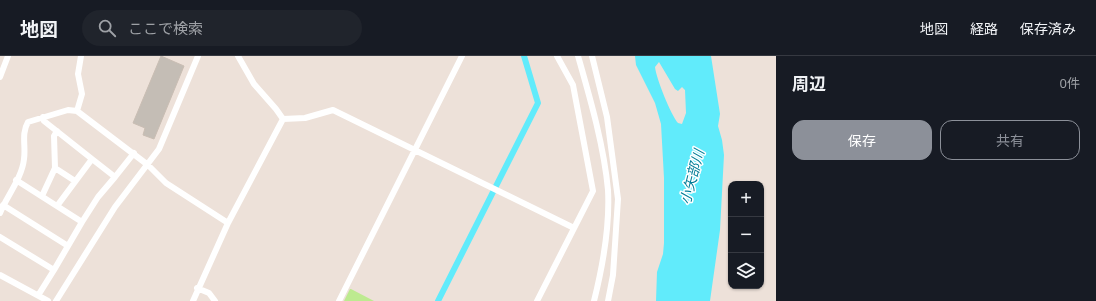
<!DOCTYPE html>
<html lang="ja">
<head>
<meta charset="utf-8">
<style>
	body { margin:0; font-family:"Noto Sans","Noto Sans JP",sans-serif; background:#20242c; color:#f1f3f6 }
	.controls { position:absolute; right:12px; bottom:12px; display:grid; overflow:hidden; border-radius:8px; box-shadow:0 1px 3px #0004 }
	.controls button { width:36px; height:36px; display:grid; place-items:center; padding:0; border:0; border-bottom:1px solid #363941; background:#171b24; color:#f1f3f6; font:20px sans-serif }
	.list { margin:0; padding:0; list-style:none }
	h2 { display:flex; justify-content:space-between; align-items:center; height:52px; margin:0; padding:0 16px; font-size:17px }
	h2 small { font-size:13px; font-weight:400; color:#9ea1a6 }
	.actions { display:flex; gap:8px; padding:12px 16px }
	.actions a { flex:1; padding:9px 0; border:1px solid #8c9099; border-radius:12px; text-align:center; font-size:14px; color:#8c9099 }
	.actions .main { background:#8c9099; color:#fff }
	.icon { flex:none; width:22px; height:22px; fill:none; stroke:currentColor; stroke-width:2; stroke-linecap:round; stroke-linejoin:round }
	.map { position:relative; flex:none; width:776px; height:245px; overflow:hidden }
	header { display:flex; align-items:center; gap:24px; box-sizing:border-box; height:56px; padding:0 20px; background:#171b24; border-bottom:1px solid #363941 }
	header strong { font-size:19px }
	nav { display:flex; gap:22px; margin-inline-start:auto; font-size:14px }
	.search { width:280px; height:36px; background:#20242c; display:flex; align-items:center; gap:10px; box-sizing:border-box; padding:0 14px; border-radius:22px; color:#9ea1a6; font-size:15px }
	main { display:flex }
	aside { flex:1; background:#171b24 }
	.map>svg:first-child { display:block }
</style>
</head>
<body>
<header>
<strong>地図</strong>
<div class="search"><svg class="icon" aria-label="search" viewBox="0 0 24 24"><circle cx="10" cy="10" r="6"/><path d="M15 15l6 6"/></svg>ここで検索</div>
<nav><a>地図</a><a>経路</a><a>保存済み</a></nav>
</header>
<main>
<div class="map">
<svg width="776" height="245" viewBox="0 0 776 245">
	<rect width="100%" height="100%" fill="#ede1d9"/>
	<path fill="#bdea90" d="M350 233H351L374 245H344Z"/>
	<path fill="#61ebfb" fill-rule="evenodd" d="M635 0H711L720 58 718 70 722 84 724 99 720 174 710 245H656L657 216 663 198 664 187V122L661 68 655 47 636 9ZM659 6 675 33 678 35 682 31 685 34 686 57 682 68 678 67C671 59 656 22 655 11Z"/>
	<g fill="none" stroke-linecap="round" stroke-linejoin="round">
		<path stroke="#61ebfb" stroke-width="6" d="M438 245 538 47 524 0"/>
	</g>
	<path fill="#c4bdb5" stroke="#c9bdb3" d="M161 0 184 10 154 83 143 79 145 72 133 67Z"/>
	<g fill="none" stroke-linecap="round" stroke-linejoin="round">
		<path stroke="#fff" stroke-width="6" d="M238 0 254 28 276 53 283 63
			M578 0C590 42 604 90 608 134 610 171 603 209 594 245
			M592 0 607 61 618 143 613 219 608 245
			M0 21 8 0
			M77 55 82 38 78 18 81 0
			M43 61 44 65 92 103 57 150
			M283 63 305 62 333 54 574 172
			M55 112 54 80 57 75
			M115 121 134 97
			M16 124 82 166 68 190
			M42 140 55 112 75 125
			M3 149 68 190 54 214
			M0 157C7 140 22 122 24 103 26 90 21 78 28 66L68 54 77 55 148 109 166 127 228 167
			M82 166 98 141 115 121 92 103
			M0 181 54 214 39 238
			M0 219 48 245
			M197 232 209 237 215 245
			M56 245 115 151 159 93 198 0
			M193 245 228 167 283 63
			M339 245 462 0
			M537 245 593 135 573 29 557 0"/>
	</g>
	<g text-anchor="middle" stroke-width="3" stroke-linejoin="round" paint-order="stroke">
		<g font-size="14" font-style="italic" fill="#027d97" stroke="#fff">
			<text transform="translate(692 121) rotate(-75)" y="5">小矢部川</text>
		</g>
	</g>
</svg>
<div class="controls">
<button>+</button>
<button>−</button>
<button><svg class="icon" aria-label="layers" viewBox="0 0 24 24"><path d="M12 4l9 5-9 5-9-5zM3 14l9 5 9-5"/></svg></button>
</div>
</div>
<aside>
<h2>周辺<small>0件</small></h2>
<ul class="list">
</ul>
<div class="actions"><a class="main">保存</a><a>共有</a></div>
</aside>
</main>
</body>
</html>
